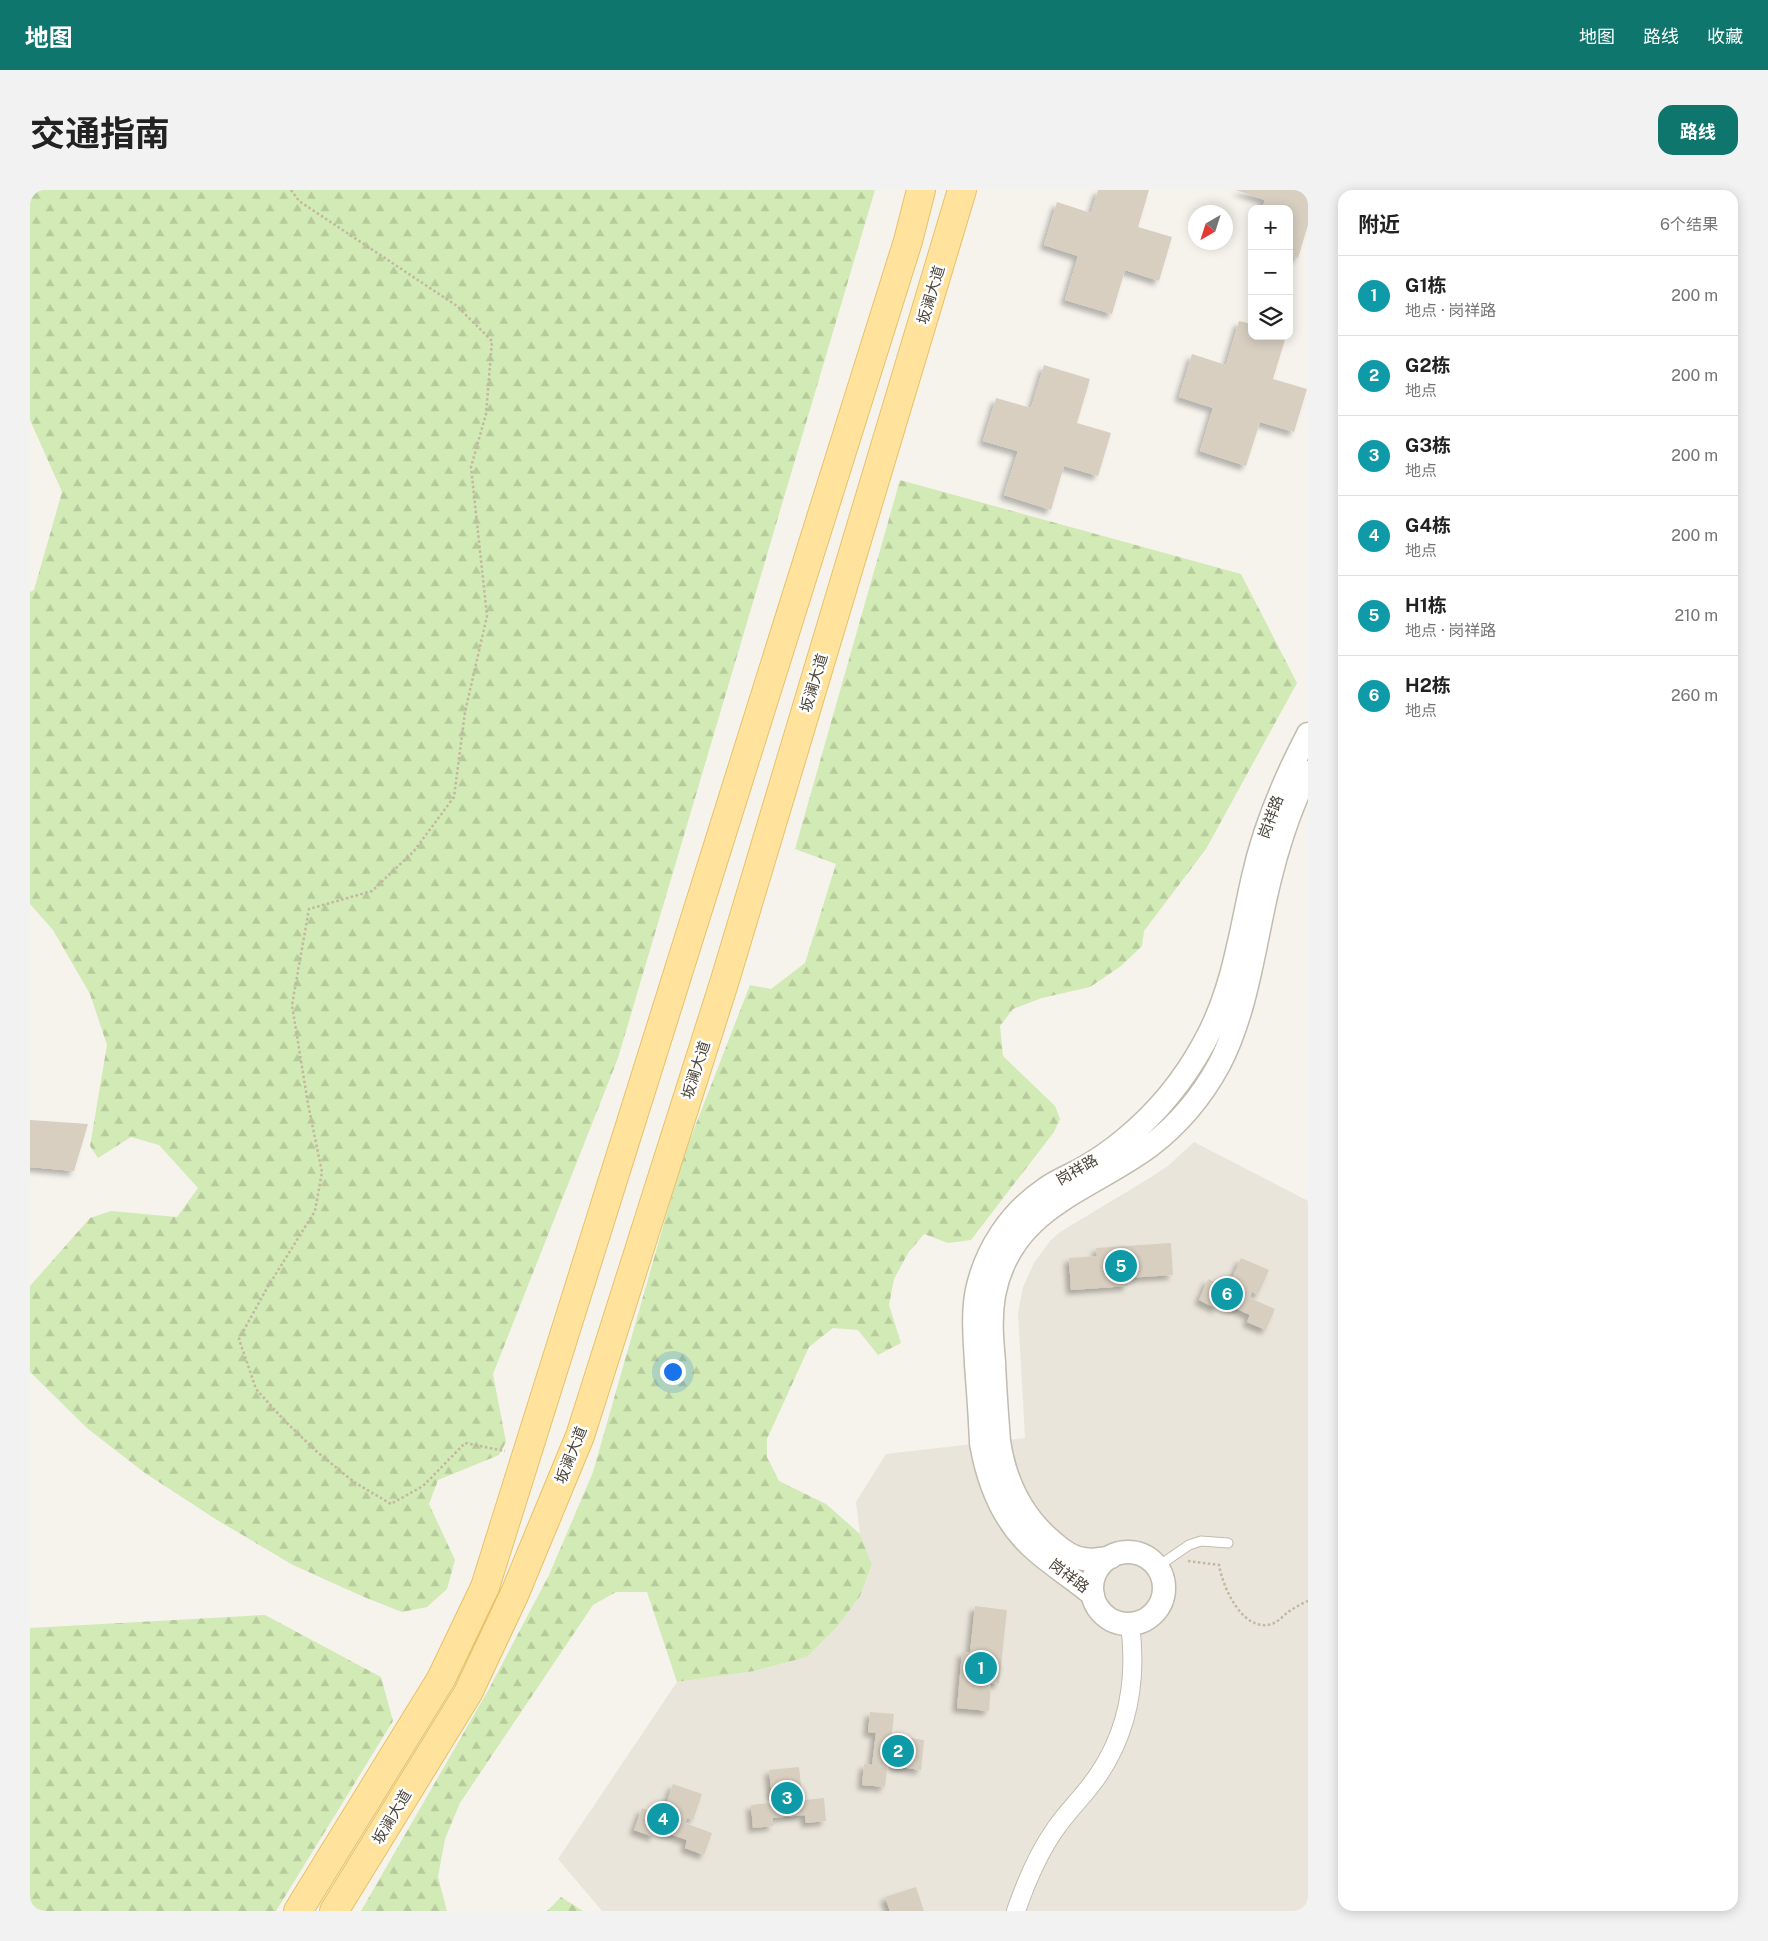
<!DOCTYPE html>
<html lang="zh">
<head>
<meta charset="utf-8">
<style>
	body { margin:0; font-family:"Public Sans","Noto Sans SC",sans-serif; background:#f2f2f2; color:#222 }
	.controls { position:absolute; right:15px; top:15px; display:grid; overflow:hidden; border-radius:10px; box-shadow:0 2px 12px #0003 }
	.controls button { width:45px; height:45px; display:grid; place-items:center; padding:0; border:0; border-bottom:1px solid #e0e0e0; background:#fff; color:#222; font:25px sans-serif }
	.compass { position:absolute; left:1158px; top:15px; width:45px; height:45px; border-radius:50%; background:#fff; box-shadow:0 2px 12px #0003; rotate:219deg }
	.you { position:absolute; left:642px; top:1181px; width:18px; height:18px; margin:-12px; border:4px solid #fff; border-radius:50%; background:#1a73e8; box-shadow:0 0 0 8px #1a73e833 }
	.badge { display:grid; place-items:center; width:32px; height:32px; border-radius:50%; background:#0f766e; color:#fff; font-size:16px; font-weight:700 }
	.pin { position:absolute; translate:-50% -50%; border:2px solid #fff; box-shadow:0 1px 5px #0006 }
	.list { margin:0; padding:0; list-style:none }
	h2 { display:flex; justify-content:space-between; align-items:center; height:65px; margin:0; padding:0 20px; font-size:21px }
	h2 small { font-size:16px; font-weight:400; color:#767676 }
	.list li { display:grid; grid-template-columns:32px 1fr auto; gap:15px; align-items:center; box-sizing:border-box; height:80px; padding:0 20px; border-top:1px solid #e0e0e0 }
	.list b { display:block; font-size:19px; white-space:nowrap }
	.list p { margin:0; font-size:16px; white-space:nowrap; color:#767676 }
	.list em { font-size:16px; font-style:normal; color:#767676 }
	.icon { flex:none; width:28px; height:28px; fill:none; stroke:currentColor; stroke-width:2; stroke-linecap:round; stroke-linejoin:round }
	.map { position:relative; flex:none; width:1278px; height:1721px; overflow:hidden; border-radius:15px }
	header { display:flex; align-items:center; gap:30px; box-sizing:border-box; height:70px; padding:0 25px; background:#0f766e; color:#fff }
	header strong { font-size:24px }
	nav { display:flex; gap:28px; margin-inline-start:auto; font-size:18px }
	.intro { display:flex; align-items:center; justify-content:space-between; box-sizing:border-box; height:120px; padding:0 30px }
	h1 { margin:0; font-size:35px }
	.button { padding:12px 22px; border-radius:15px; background:#0f766e; color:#fff; font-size:18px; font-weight:700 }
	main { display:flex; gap:30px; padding:0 30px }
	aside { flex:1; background:#fff; border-radius:15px; box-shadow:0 2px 12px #0003 }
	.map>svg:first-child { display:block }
</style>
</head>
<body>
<header>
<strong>地图</strong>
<nav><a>地图</a><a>路线</a><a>收藏</a></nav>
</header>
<div class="intro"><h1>交通指南</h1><a class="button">路线</a></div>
<main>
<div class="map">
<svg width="1278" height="1721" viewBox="0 0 1278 1721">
	<defs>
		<pattern id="forest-firs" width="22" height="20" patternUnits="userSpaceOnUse" patternTransform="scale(1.25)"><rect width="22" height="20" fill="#d2eab5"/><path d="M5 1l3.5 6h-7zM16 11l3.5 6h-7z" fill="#b6ca9c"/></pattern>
		<filter id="shadow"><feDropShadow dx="-4.5" dy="4.5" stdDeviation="2.5" flood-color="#0004"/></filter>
	</defs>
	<rect width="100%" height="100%" fill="#f6f3ec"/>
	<path fill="#eae5da" d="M1164 952 1278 1011V1721H572L528 1669 647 1492 725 1481 777 1467 807 1437 830 1406 842 1376 830 1344 826 1312 856 1264 995 1248 988 1123 993 1097 1004 1073 1020 1051 1030 1042 1118 989 1138 976Z"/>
	<path fill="url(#forest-firs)" d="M0 0H845L588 868 463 1184 476 1252 469 1265 408 1290 399 1314 425 1370 417 1399 397 1417 372 1422 334 1407 263 1375 187 1330 115 1283 58 1239 0 1182V1096L60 1028 81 1021 147 1027 168 998 129 955 101 947 68 968 60 956 77 855 60 804 23 740 0 714V402L4 400 32 302 0 230Z
		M870 290 1211 384 1267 493 1176 659 1114 741 1112 756 1091 776 1060 797 1012 808 983 819 970 836 973 866 1025 916 1030 929 1024 942 941 1050 918 1053 894 1044 878 1063 864 1089 859 1115 871 1153 848 1165 828 1140 803 1138 779 1157 737 1249V1267L749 1291 796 1314 830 1344 842 1375 830 1406 807 1437 777 1467 725 1481 647 1492 617 1402H586L563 1415 430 1613 415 1649 408 1687 417 1721H331L460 1497 519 1385 563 1282 652 970 720 795 741 799 775 773 806 674 765 659Z
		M235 1425 351 1487 363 1531 246 1721H0V1438Z
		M531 1707 553 1721H517Z"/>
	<path fill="#d8cfc1" filter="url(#shadow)" d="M1068 0H1119L1108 37 1142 47 1129 91 1095 80 1082 124 1035 110 1048 66 1014 55 1027 12 1061 23Z
		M1206 0H1278V35L1268 68 1259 65V19H1232L1235 10Z
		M1209 131 1222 134V146H1256L1243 189 1277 199 1264 242 1230 232 1216 276 1170 261 1183 218 1149 207 1162 164 1196 175Z
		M1014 175 1060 189 1047 233 1081 243 1068 286 1034 276 1021 320 974 305 988 261 953 251 966 208 1001 218Z
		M0 930 58 934 44 981 0 977Z
		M1141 1053 1143 1085 1097 1088 1098 1096 1041 1100 1039 1068 1067 1066 1066 1058Z
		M1211 1068 1239 1080 1228 1105 1222 1102 1220 1108 1245 1119 1236 1140 1217 1132 1220 1125 1190 1111 1187 1119 1169 1110 1178 1089 1203 1100 1206 1095 1200 1093Z
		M945 1416 977 1420 969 1494 961 1493 959 1521 927 1518 932 1462H940Z
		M840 1522 864 1524 861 1552H866L867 1546 894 1550 891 1580 863 1576 864 1570H858L855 1597 832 1595 834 1574 842 1575 846 1543 838 1542Z
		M769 1577 772 1604 766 1605V1611L794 1608 796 1631 776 1633 775 1625 743 1628V1636L723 1638 721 1615 748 1612V1606L742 1607 739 1580Z
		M643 1594 672 1604 663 1630 657 1628 655 1633 682 1643 674 1665 655 1658 657 1650 626 1639 624 1647 604 1640 612 1618 638 1628 640 1622 634 1620Z
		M886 1697 894 1721H860L855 1707Z"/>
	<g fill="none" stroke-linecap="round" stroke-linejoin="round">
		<defs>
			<path id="service" d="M1127 1377 1159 1355 1171 1351 1198 1353"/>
			<path id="minor" d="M986 1721C996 1692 1008 1663 1026 1638 1039 1619 1056 1604 1069 1584 1099 1539 1107 1487 1100 1434"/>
			<path id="tertiary" d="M1062 1398a36 36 0 1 1 72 0a36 36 0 1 1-72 0Z
				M1081 1367C1072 1369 1064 1371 1054 1369 1043 1368 1033 1361 1024 1353 992 1327 975 1292 969 1251 967 1225 965 1199 964 1172 962 1150 960 1128 964 1105 981 1017 1058 1002 1120 956 1149 934 1172 906 1189 875 1218 820 1225 749 1240 689 1249 652 1261 616 1278 582
				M1063 1405C1044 1389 1023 1376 1005 1360 974 1333 958 1293 951 1253 950 1227 948 1200 946 1174 945 1150 942 1124 947 1100 956 1059 980 1023 1015 999 1027 990 1042 985 1055 977 1069 969 1083 959 1095 949 1128 922 1154 890 1174 853 1203 801 1210 744 1223 687 1234 637 1254 590 1278 544"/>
			<path id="primary" d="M268 1721 411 1489 455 1397 878 51 891 0
				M304 1721 438 1503 485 1403 550 1246 695 790 932 0"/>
		</defs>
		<use href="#service" stroke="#c2bbae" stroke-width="11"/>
		<use href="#minor" stroke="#c2bbae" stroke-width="20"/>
		<use href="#tertiary" stroke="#c2bbae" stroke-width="25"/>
		<use href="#primary" stroke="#e6c16a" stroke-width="30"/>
		<path stroke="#c4b79f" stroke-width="2.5" stroke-dasharray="2.5 2.5" stroke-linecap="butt" d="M261 0 269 11 427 116 462 151 456 224 441 277 457 426 435 522 424 607 384 661 342 701 279 719 262 815 278 914 292 982 285 1021 237 1098 209 1149 226 1199 253 1229 286 1261 324 1292 361 1314 393 1296 435 1253 475 1261
			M1158 1371 1189 1375C1193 1398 1213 1443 1242 1434 1248 1432 1253 1426 1258 1422 1264 1418 1271 1414 1278 1411"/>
		<use href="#service" stroke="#fff" stroke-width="9"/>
		<use href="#minor" stroke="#fff" stroke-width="18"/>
		<use href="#tertiary" stroke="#fff" stroke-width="22"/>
		<use href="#primary" stroke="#ffe39c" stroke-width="28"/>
	</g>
	<g text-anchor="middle" stroke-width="5" stroke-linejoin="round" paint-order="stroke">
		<g font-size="15" fill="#4b4439" stroke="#fff">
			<text transform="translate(901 105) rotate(-73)" y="5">坂澜大道</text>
			<text transform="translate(784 493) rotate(-73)" y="5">坂澜大道</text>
			<text transform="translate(1241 627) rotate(-70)" y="5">岗祥路</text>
			<text transform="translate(666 880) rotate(-72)" y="5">坂澜大道</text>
			<text transform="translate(1047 980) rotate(-30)" y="5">岗祥路</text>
			<text transform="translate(541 1265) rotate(-68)" y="5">坂澜大道</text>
			<text transform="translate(1039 1386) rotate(37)" y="5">岗祥路</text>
			<text transform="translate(362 1627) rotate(-59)" y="5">坂澜大道</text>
		</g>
	</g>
</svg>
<div class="controls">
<button>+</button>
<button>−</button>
<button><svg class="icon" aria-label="layers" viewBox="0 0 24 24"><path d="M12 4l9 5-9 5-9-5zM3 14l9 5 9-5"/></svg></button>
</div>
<svg class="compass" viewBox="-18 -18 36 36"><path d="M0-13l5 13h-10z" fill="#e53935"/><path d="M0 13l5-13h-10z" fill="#767676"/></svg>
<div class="you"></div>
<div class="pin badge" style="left:951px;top:1478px;background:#0f9aa8">1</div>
<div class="pin badge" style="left:868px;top:1561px;background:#0f9aa8">2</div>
<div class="pin badge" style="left:757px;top:1608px;background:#0f9aa8">3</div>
<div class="pin badge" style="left:633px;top:1629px;background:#0f9aa8">4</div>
<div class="pin badge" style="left:1091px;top:1076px;background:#0f9aa8">5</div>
<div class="pin badge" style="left:1197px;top:1104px;background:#0f9aa8">6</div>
</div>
<aside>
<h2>附近<small>6个结果</small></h2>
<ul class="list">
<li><span class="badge" style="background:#0f9aa8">1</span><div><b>G1栋</b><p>地点 · 岗祥路</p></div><em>200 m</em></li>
<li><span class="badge" style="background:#0f9aa8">2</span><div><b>G2栋</b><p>地点</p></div><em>200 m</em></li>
<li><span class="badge" style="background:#0f9aa8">3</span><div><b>G3栋</b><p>地点</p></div><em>200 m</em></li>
<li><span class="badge" style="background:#0f9aa8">4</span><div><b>G4栋</b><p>地点</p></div><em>200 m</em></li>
<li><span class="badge" style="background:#0f9aa8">5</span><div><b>H1栋</b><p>地点 · 岗祥路</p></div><em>210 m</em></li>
<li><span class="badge" style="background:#0f9aa8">6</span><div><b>H2栋</b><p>地点</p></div><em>260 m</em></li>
</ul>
</aside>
</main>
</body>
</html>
